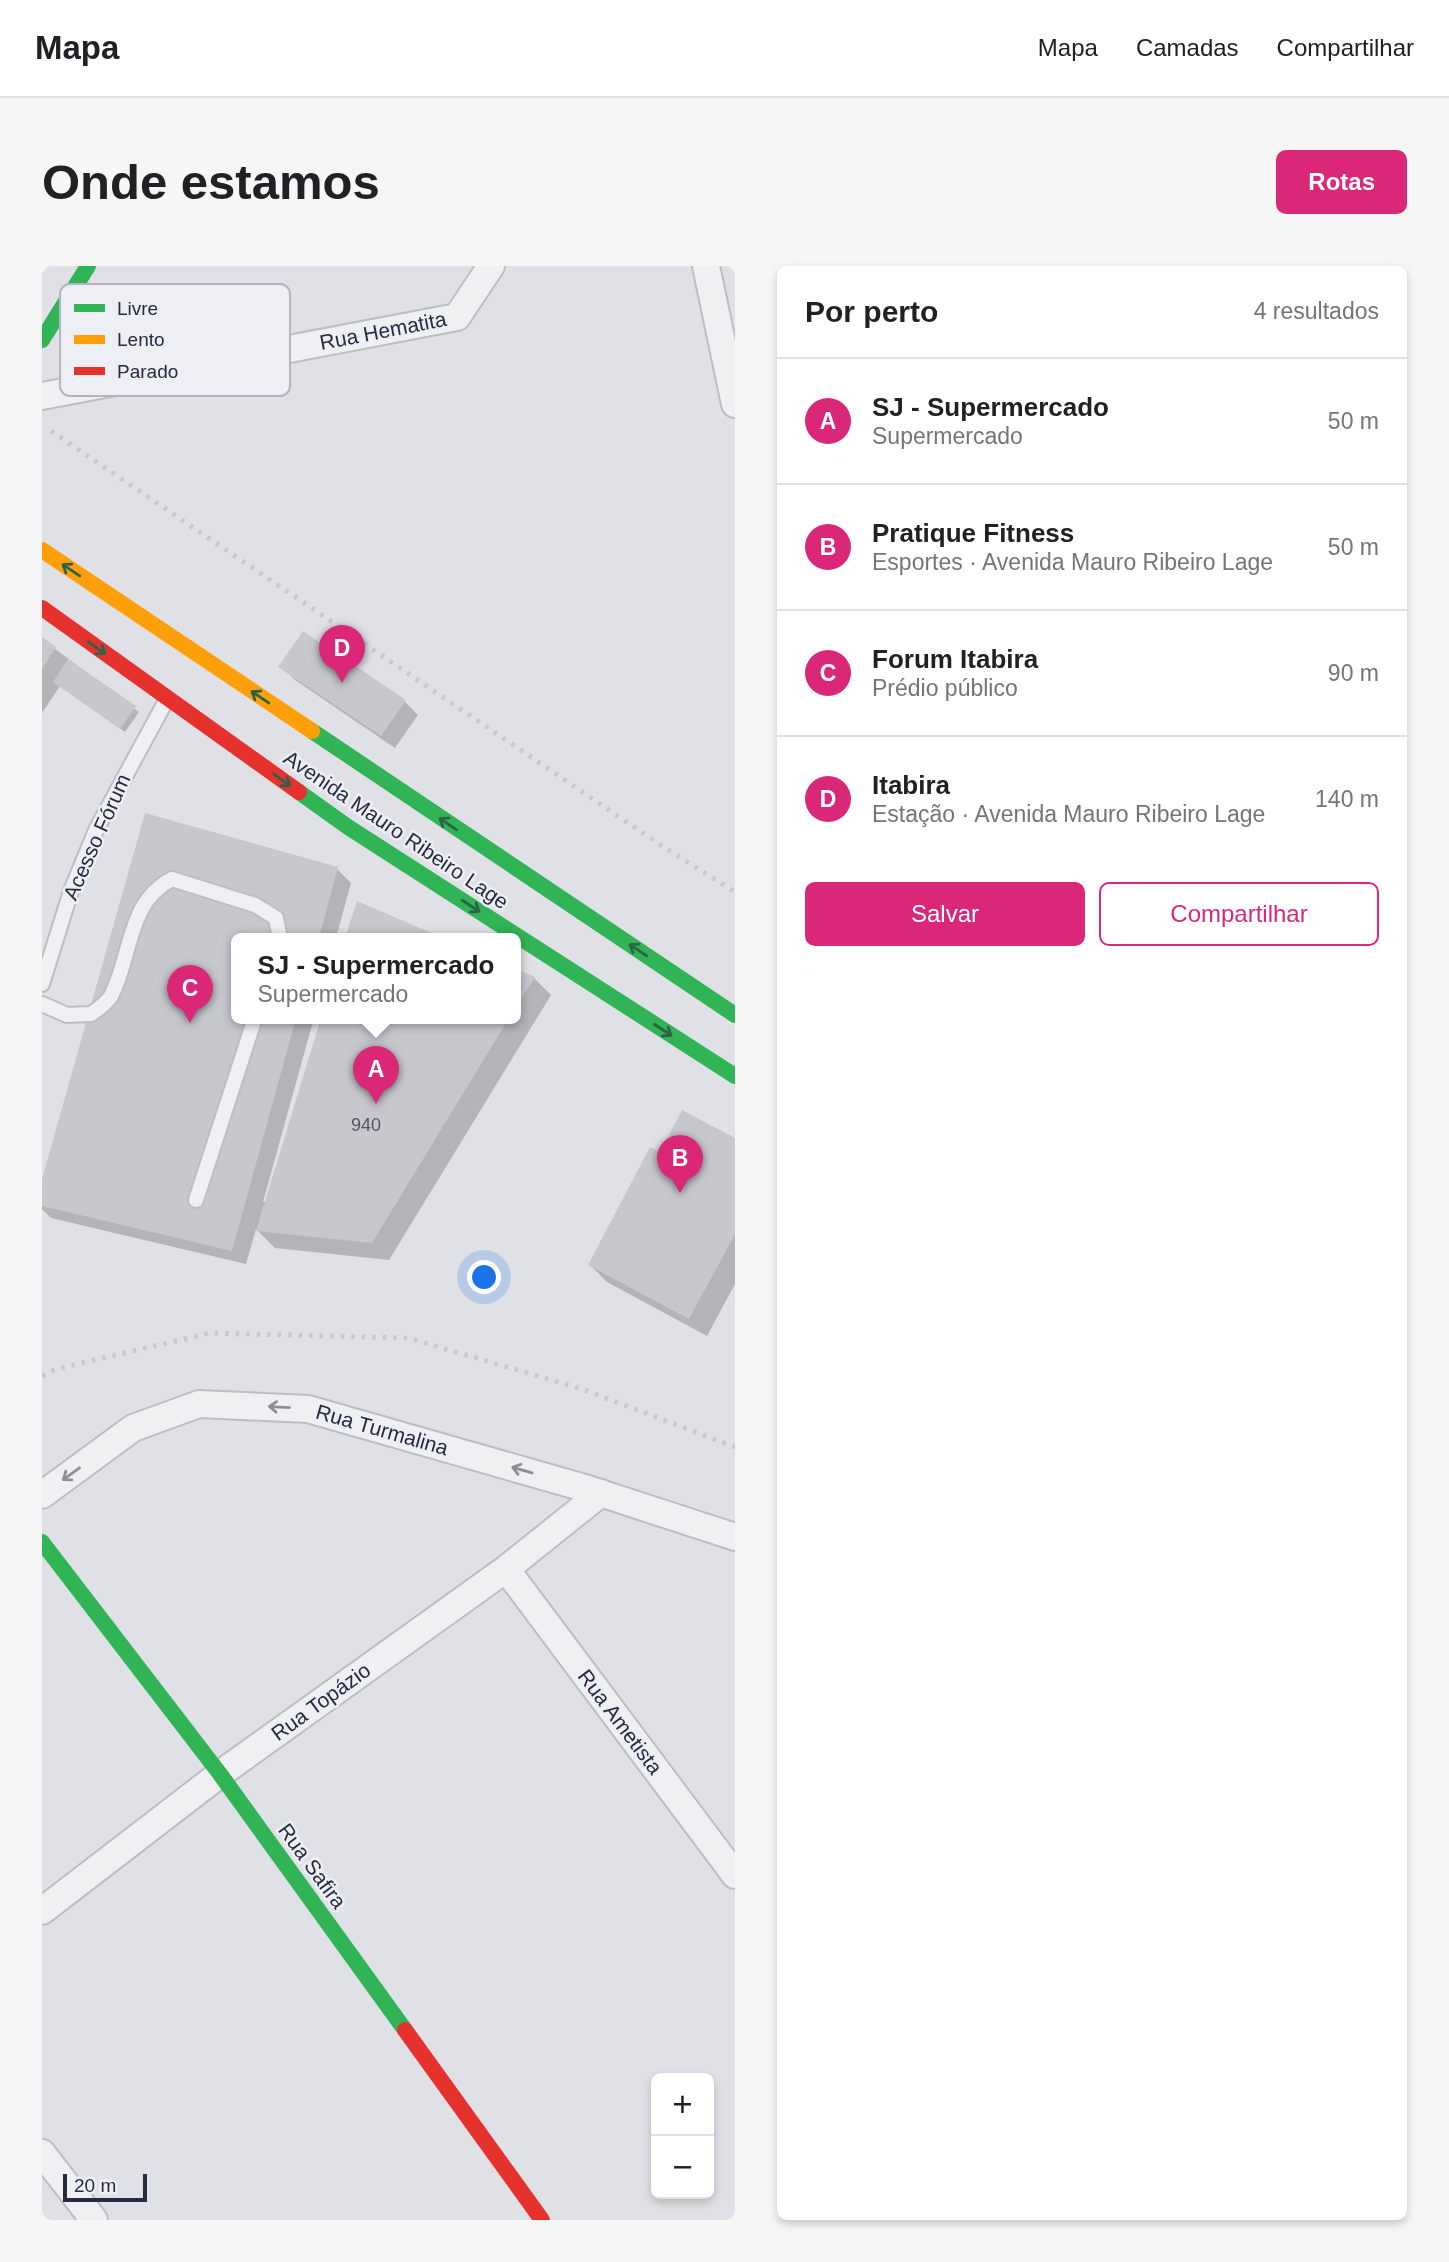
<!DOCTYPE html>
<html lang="pt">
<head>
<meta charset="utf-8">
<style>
	body { margin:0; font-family:Helvetica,sans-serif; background:#f6f6f6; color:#202124 }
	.controls { position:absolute; right:21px; bottom:21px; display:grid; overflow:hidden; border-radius:10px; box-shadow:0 4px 10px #0003 }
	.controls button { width:63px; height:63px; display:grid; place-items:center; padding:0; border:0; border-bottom:2px solid #e0e0e0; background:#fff; color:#202124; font:35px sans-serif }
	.scale { position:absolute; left:21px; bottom:18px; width:84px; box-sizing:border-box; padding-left:7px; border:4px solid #272b3f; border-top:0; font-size:19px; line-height:24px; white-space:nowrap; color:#272b3f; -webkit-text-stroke:5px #edeff5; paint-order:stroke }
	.you { position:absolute; left:443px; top:1012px; width:24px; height:24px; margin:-18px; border:5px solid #fff; border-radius:50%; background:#1a73e8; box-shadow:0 0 0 10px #1a73e833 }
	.badge { display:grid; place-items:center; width:46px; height:46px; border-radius:50%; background:#db2777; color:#fff; font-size:23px; font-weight:700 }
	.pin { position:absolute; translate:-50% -58px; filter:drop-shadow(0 2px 4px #0008) }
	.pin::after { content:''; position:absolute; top:37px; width:24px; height:21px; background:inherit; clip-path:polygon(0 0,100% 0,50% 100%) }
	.popup { position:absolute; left:189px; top:667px; width:290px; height:91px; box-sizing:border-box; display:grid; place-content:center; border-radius:10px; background:#fff; filter:drop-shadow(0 2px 5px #0005); font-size:23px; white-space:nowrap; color:#757577 }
	.popup b { font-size:26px; color:#202124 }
	.popup::after { content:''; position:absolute; left:50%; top:100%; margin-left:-14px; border:14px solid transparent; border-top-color:#fff }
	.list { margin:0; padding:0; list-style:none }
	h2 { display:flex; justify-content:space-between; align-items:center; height:91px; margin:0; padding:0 28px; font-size:30px }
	h2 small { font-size:23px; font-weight:400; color:#757577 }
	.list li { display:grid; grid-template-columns:46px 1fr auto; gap:21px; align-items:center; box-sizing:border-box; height:126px; padding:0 28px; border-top:2px solid #e0e0e0 }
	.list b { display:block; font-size:26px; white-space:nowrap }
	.list p { margin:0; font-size:23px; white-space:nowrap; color:#757577 }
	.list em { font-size:23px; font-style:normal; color:#757577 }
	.actions { display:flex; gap:14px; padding:21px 28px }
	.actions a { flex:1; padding:16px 0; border:2px solid #db2777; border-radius:10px; text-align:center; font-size:24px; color:#db2777 }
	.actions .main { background:#db2777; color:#fff }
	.map { position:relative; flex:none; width:693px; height:1954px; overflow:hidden; border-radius:10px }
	header { display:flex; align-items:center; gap:42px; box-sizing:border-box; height:98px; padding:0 35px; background:#fff; border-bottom:2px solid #e0e0e0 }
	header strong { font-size:33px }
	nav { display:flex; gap:38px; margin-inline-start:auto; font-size:24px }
	.intro { display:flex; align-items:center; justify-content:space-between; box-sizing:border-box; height:168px; padding:0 42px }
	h1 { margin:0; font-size:49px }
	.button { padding:18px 32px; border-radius:10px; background:#db2777; color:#fff; font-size:24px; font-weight:700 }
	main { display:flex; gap:42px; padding:0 42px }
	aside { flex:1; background:#fff; border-radius:10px; box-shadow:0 4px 10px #0003 }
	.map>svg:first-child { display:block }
</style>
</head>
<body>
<header>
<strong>Mapa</strong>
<nav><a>Mapa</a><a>Camadas</a><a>Compartilhar</a></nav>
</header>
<div class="intro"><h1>Onde estamos</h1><a class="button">Rotas</a></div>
<main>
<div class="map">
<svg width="693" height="1954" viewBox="0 0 693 1954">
	<rect width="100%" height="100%" fill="#e0e1e6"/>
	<path fill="#0003" d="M0 373 97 446 83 466 18 420 0 447Z
		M239 400 362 435 376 449 353 482 253 414Z
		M104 549 295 603 309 617 294 672H194V752H272L221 936H224L281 752H474V705L492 712 509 729 347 994 233 982 214 963 204 998 9 952 0 943V920Z
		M693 874V1018L665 1070 565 1016 548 999Z"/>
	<path fill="#c7c8ce" d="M261 365 364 434 339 470 236 401Z
		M0 371 14 381 0 403Z
		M26 393 94 440 78 463 11 416Z
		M103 547 296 601 277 672H194V752H254L190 985 0 940V913Z
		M315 635 401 672H303Z
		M474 703 493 711 474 741Z
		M279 752H467L330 977 214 965Z
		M640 844 693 872V968L647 1053 546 999 608 881 618 886Z"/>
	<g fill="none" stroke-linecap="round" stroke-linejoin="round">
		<defs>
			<path id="lane" d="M0 718 29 625 55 562 125 433
				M0 738 25 749 49 748C56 743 65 737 69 730 90 690 85 636 130 613L213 639 234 652 238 672
				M154 934 213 752"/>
			<path id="street" d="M664 0 693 138
				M0 130 415 51 449 0
				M0 1229 91 1162 157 1138 266 1143 546 1223 693 1271
				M464 1303 693 1609
				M0 1645 178 1508 464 1303 559 1227
				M0 1887 52 1954"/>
		</defs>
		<use href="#lane" stroke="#bdbec3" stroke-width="18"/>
		<use href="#street" stroke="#bdbec3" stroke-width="30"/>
		<use href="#lane" stroke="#f0f0f2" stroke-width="14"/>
		<use href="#street" stroke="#f0f0f2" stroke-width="26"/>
		<path stroke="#30b455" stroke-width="16" d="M0 74 46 0
			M270 465 693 749
			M257 526 306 561 693 810
			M0 1276 178 1508 363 1764"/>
		<path stroke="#ff9f0a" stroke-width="16" d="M0 284 270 465"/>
		<path stroke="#e5322d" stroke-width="16" d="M0 342 257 526
			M363 1764 500 1954"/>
		<path stroke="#c9c9cd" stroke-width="5" stroke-dasharray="3.5 7" stroke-linecap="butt" d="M9 165 623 582 693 626
			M0 1110 14 1103 168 1067 366 1072 540 1123 693 1181"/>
	</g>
	<defs><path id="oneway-shaft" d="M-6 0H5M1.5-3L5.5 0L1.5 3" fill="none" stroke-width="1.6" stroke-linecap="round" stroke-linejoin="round" transform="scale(1.75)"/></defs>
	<g stroke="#2b6248">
		<use href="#oneway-shaft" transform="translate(29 304) rotate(-146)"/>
		<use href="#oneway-shaft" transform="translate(55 382) rotate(36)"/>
		<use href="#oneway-shaft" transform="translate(218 431) rotate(-146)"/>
		<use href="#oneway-shaft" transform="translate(240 514) rotate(36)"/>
		<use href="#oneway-shaft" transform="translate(406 558) rotate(-146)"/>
		<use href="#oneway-shaft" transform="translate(429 640) rotate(33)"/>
		<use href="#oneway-shaft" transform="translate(596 684) rotate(-146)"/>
		<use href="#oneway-shaft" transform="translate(621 764) rotate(33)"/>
	</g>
	<g stroke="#8c8e98">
		<use href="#oneway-shaft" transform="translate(237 1141) rotate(-177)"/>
		<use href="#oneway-shaft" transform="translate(480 1204) rotate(-164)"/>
		<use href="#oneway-shaft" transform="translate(29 1208) rotate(144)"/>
	</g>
	<g text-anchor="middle" stroke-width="5" stroke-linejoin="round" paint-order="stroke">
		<g font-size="18" fill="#515464">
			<text x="324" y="865">940</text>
		</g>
		<g font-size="21" fill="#272b3f" stroke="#edeff5">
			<text transform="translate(341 65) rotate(-11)" y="7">Rua Hematita</text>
			<text transform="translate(354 564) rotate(34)" y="7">Avenida Mauro Ribeiro Lage</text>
			<text transform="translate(55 571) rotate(-66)" y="7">Acesso Fórum</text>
			<text transform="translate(340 1164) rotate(16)" y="7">Rua Turmalina</text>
			<text transform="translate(279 1436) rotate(-36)" y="7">Rua Topázio</text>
			<text transform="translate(578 1456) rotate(53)" y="7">Rua Ametista</text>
			<text transform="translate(270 1600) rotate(54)" y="7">Rua Safira</text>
		</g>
	</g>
	<rect x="18" y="18" width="230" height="112" rx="10" fill="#edeff5" stroke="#b2b4be" stroke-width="2"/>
	<rect x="32" y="38" width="31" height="8" fill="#30b455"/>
	<rect x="32" y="69" width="31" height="9" fill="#ff9f0a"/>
	<rect x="32" y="101" width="31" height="8" fill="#e5322d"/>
	<g font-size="19" fill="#272b3f">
		<text x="75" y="49">Livre</text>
		<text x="75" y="80">Lento</text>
		<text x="75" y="112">Parado</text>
	</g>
</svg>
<div class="controls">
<button>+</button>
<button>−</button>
</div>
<div class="scale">20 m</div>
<div class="you"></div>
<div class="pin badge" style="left:334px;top:838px">A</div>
<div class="popup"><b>SJ - Supermercado</b>Supermercado</div>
<div class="pin badge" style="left:638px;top:927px">B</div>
<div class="pin badge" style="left:148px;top:757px">C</div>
<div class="pin badge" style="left:300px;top:417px">D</div>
</div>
<aside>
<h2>Por perto<small>4 resultados</small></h2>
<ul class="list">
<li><span class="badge">A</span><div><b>SJ - Supermercado</b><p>Supermercado</p></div><em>50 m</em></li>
<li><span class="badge">B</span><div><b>Pratique Fitness</b><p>Esportes · Avenida Mauro Ribeiro Lage</p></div><em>50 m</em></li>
<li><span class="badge">C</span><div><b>Forum Itabira</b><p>Prédio público</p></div><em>90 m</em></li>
<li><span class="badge">D</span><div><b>Itabira</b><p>Estação · Avenida Mauro Ribeiro Lage</p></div><em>140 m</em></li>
</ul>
<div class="actions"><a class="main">Salvar</a><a>Compartilhar</a></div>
</aside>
</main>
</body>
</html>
